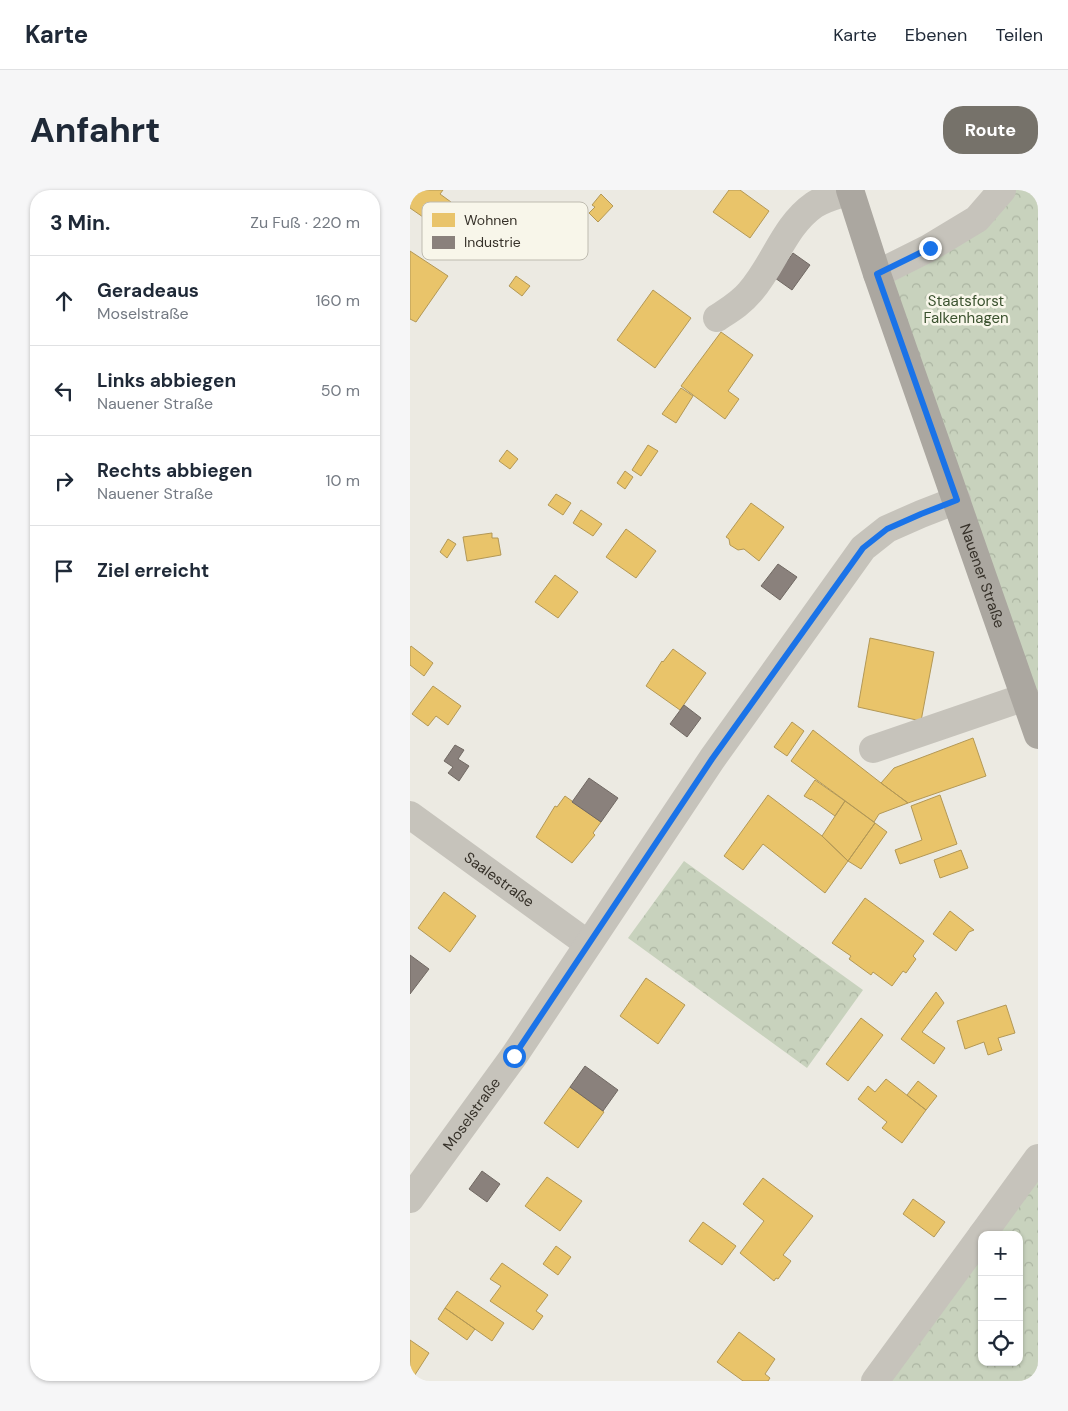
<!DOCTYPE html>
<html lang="de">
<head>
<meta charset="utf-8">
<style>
	body { margin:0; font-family:"DM Sans",sans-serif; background:#f6f6f7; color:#1f2937 }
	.controls { position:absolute; right:15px; bottom:15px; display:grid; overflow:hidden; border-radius:10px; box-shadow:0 1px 4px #0004 }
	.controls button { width:45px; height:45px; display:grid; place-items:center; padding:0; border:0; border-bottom:1px solid #e0e1e3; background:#fff; color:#1f2937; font:25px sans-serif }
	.stop { position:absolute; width:15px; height:15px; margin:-11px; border:4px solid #1a73e8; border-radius:50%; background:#fff }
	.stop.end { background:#1a73e8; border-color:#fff; box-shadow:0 1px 5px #0008 }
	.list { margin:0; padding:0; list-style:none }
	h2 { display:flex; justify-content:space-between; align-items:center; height:65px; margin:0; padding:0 20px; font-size:21px }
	h2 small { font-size:16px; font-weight:400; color:#747a83 }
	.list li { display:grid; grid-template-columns:32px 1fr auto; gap:15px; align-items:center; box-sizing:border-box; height:90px; padding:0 20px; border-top:1px solid #e0e1e3 }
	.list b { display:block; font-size:19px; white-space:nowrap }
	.list p { margin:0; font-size:16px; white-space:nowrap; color:#747a83 }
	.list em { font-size:16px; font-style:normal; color:#747a83 }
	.icon { flex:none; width:28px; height:28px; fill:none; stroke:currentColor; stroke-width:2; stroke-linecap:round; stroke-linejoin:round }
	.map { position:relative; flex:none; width:628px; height:1191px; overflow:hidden; border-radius:20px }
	header { display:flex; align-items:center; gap:30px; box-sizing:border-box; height:70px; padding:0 25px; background:#fff; border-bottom:1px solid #e0e1e3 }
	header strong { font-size:24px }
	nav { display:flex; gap:28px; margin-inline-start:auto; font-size:18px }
	.intro { display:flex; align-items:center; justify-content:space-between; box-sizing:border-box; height:120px; padding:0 30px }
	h1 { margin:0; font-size:35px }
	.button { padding:12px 22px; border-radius:20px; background:#76726a; color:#fff; font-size:18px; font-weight:700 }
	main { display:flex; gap:30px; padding:0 30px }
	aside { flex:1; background:#fff; border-radius:20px; box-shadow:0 1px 4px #0004 }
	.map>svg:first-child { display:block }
</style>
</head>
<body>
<header>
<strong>Karte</strong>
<nav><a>Karte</a><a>Ebenen</a><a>Teilen</a></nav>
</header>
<div class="intro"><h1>Anfahrt</h1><a class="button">Route</a></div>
<main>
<aside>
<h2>3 Min.<small>Zu Fuß · 220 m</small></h2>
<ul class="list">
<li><svg class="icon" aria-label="ahead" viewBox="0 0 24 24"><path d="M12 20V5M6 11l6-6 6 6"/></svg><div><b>Geradeaus</b><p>Moselstraße</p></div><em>160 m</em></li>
<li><svg class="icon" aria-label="left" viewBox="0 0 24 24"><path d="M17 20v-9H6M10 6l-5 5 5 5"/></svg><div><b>Links abbiegen</b><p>Nauener Straße</p></div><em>50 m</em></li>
<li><svg class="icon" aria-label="right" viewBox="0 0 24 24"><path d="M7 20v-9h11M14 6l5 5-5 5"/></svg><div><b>Rechts abbiegen</b><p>Nauener Straße</p></div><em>10 m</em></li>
<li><svg class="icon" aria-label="arrive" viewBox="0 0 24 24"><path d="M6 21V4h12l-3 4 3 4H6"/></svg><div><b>Ziel erreicht</b></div></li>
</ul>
</aside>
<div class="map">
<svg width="628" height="1191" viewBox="0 0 628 1191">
	<defs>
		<pattern id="forest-crowns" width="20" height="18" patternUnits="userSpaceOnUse" patternTransform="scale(1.25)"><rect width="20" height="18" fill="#c8d2bd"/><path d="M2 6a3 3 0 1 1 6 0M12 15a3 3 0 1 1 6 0" fill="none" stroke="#acb5a2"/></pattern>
	</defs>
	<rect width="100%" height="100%" fill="#eceae2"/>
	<path fill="url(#forest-crowns)" d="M592 0H628V545L467 84Z
		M274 671 453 800 397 878 218 748Z
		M628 990V1191H479L572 1065V1172H609V1045H587Z"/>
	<path fill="#e9c46a" stroke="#b39856" d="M0 0H33L30 4 41 12 30 27 19 19 13 27 0 18Z
		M319 0H330L359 21 340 48 303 22Z
		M191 4 203 16 188 32 179 23 185 17 182 15Z
		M0 61 38 86 6 132 0 129Z
		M106 86 120 96 112 106 99 96Z
		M243 100 281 128 245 178 207 150Z
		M311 142 343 165 318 201 329 209 315 229 271 196Z
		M271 198 283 206 266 233 252 224Z
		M238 255 248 261 231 286 222 280Z
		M97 260 108 269 100 279 89 271Z
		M215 281 223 287 215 299 207 293Z
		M146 304 161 313 153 325 138 315Z
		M341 313 374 337 349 371 334 359 328 360 320 355 319 349 316 347Z
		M171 320 192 334 183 346 163 333Z
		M216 339 246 361 226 388 196 367Z
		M82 343V348H88L91 365 57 371 53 347Z
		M38 349 46 354 37 368 30 362Z
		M145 385 168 402 148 428 125 412Z
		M460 448 524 462 511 531 448 517Z
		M1 456 23 473 14 486 0 475V458Z
		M263 459 296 483 270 520 236 496 252 471 253 472Z
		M23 496 51 516 38 535 26 526 18 536 2 524Z
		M382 532 394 541 377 566 364 557Z
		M403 540 471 593 498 613 469 624 464 632 381 571Z
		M563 548 576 586 498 613 471 593 484 578Z
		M405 590 435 611 425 626 401 609V610L394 606Z
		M358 605 412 646 438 671 415 703 353 654 333 680 314 666Z
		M530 605 547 654 490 674 485 660 512 650 501 616Z
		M155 606 191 632 183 643 185 645 162 673 126 647 145 616 147 617Z
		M435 611 465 633 438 671 412 646Z
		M465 633 477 642 451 679 438 671Z
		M551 660 558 678 530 688 524 670Z
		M34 702 66 726 40 762 8 738Z
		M455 708 514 751 503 766 506 769 496 783 493 781 482 796 463 782 461 785 439 769 441 766 422 753Z
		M540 721 564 740 559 742 546 761 523 744Z
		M236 788 275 815 248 854 210 826Z
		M526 802 534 813 512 842 535 858 524 874 491 849Z
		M596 815 605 843 588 848 592 860 578 865 574 852 555 859 547 831Z
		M451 828 473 845 438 891 416 874Z
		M476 889 516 920 492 953 472 938 477 932 448 909 458 896 465 902Z
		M508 891 527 906 516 920 497 905Z
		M160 897 194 922 168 958 134 933Z
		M137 987 172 1011 150 1041 115 1016Z
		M353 988 403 1026 373 1065 381 1071 368 1089 366 1088 364 1091 330 1063 354 1031 333 1014Z
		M503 1009 535 1032 524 1047 493 1024Z
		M293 1032 326 1056 312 1075 279 1051Z
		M146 1056 161 1067 148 1085 133 1074Z
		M92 1073 138 1105 126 1121 133 1126 123 1140 80 1111 91 1096 80 1089Z
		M47 1101 94 1133 82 1151 35 1118Z
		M35 1118 65 1139 57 1150 28 1129Z
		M329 1142 365 1169 355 1184 360 1188 358 1191H333L307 1172Z
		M0 1150 19 1163 1 1191H0Z"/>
	<path fill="#8a817c" stroke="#716963" d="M383 63 400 75 382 100 365 88Z
		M368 374 387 387 370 410 351 396Z
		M274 515 291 528 277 547 260 534Z
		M45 555 54 560 48 569 59 576 49 591 38 583 43 577 34 571Z
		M179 588 208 608 191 632 162 612Z
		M0 765 19 779 0 804Z
		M175 876 208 900 193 921 160 897Z
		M72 981 90 994 77 1012 59 999Z"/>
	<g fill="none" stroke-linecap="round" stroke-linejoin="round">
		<g stroke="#c6c3bb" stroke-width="28">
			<path d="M467 84 519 58 567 29 592 0"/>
			<path d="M307 128C319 120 331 113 340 102 364 75 374 36 404 15 414 8 428 5 440 1"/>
			<path d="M463 559 615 507"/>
			<path id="s1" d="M0 625 178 754"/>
			<path id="s2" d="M0 1009 104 866 302 569 453 358 477 339 511 324 547 310"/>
			<path d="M572 1045 628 968"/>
			<path d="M465 1191 572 1045"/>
		</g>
		<path stroke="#aba7a0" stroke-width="28" id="s3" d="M440 0 467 84 628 545"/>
	</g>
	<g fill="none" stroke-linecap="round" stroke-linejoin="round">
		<path stroke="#1a73e8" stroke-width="6" d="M104 866 302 569 453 358 477 339 511 324 547 310 467 84 520 58"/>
	</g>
	<g text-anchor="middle" stroke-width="5" stroke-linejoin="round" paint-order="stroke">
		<g font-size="15" fill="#3b522f" stroke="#f8f6ea">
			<text x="556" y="116">Staatsforst<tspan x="556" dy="17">Falkenhagen</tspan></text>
		</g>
		<g font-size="15" fill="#363129" stroke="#f8f6ea">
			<text dy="5" stroke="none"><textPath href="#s3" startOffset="408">Nauener Straße</textPath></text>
			<text dy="5" stroke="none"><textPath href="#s1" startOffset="110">Saalestraße</textPath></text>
			<text dy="5" stroke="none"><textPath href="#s2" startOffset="105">Moselstraße</textPath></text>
		</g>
	</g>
	<rect x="12" y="12" width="166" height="58" rx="8" fill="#f8f6ea" stroke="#bebbb0" stroke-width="1"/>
	<rect x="22" y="23" width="23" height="14" fill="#e9c46a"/>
	<rect x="22" y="46" width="23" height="13" fill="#8a817c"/>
	<g font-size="14" fill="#363129">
		<text x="54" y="35">Wohnen</text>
		<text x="54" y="57">Industrie</text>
	</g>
</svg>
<div class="controls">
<button>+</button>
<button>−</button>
<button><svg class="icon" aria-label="locate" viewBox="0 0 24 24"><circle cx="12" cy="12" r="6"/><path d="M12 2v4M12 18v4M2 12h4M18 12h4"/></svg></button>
</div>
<div class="stop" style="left:104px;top:866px"></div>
<div class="stop end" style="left:520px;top:58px"></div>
</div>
</main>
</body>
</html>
